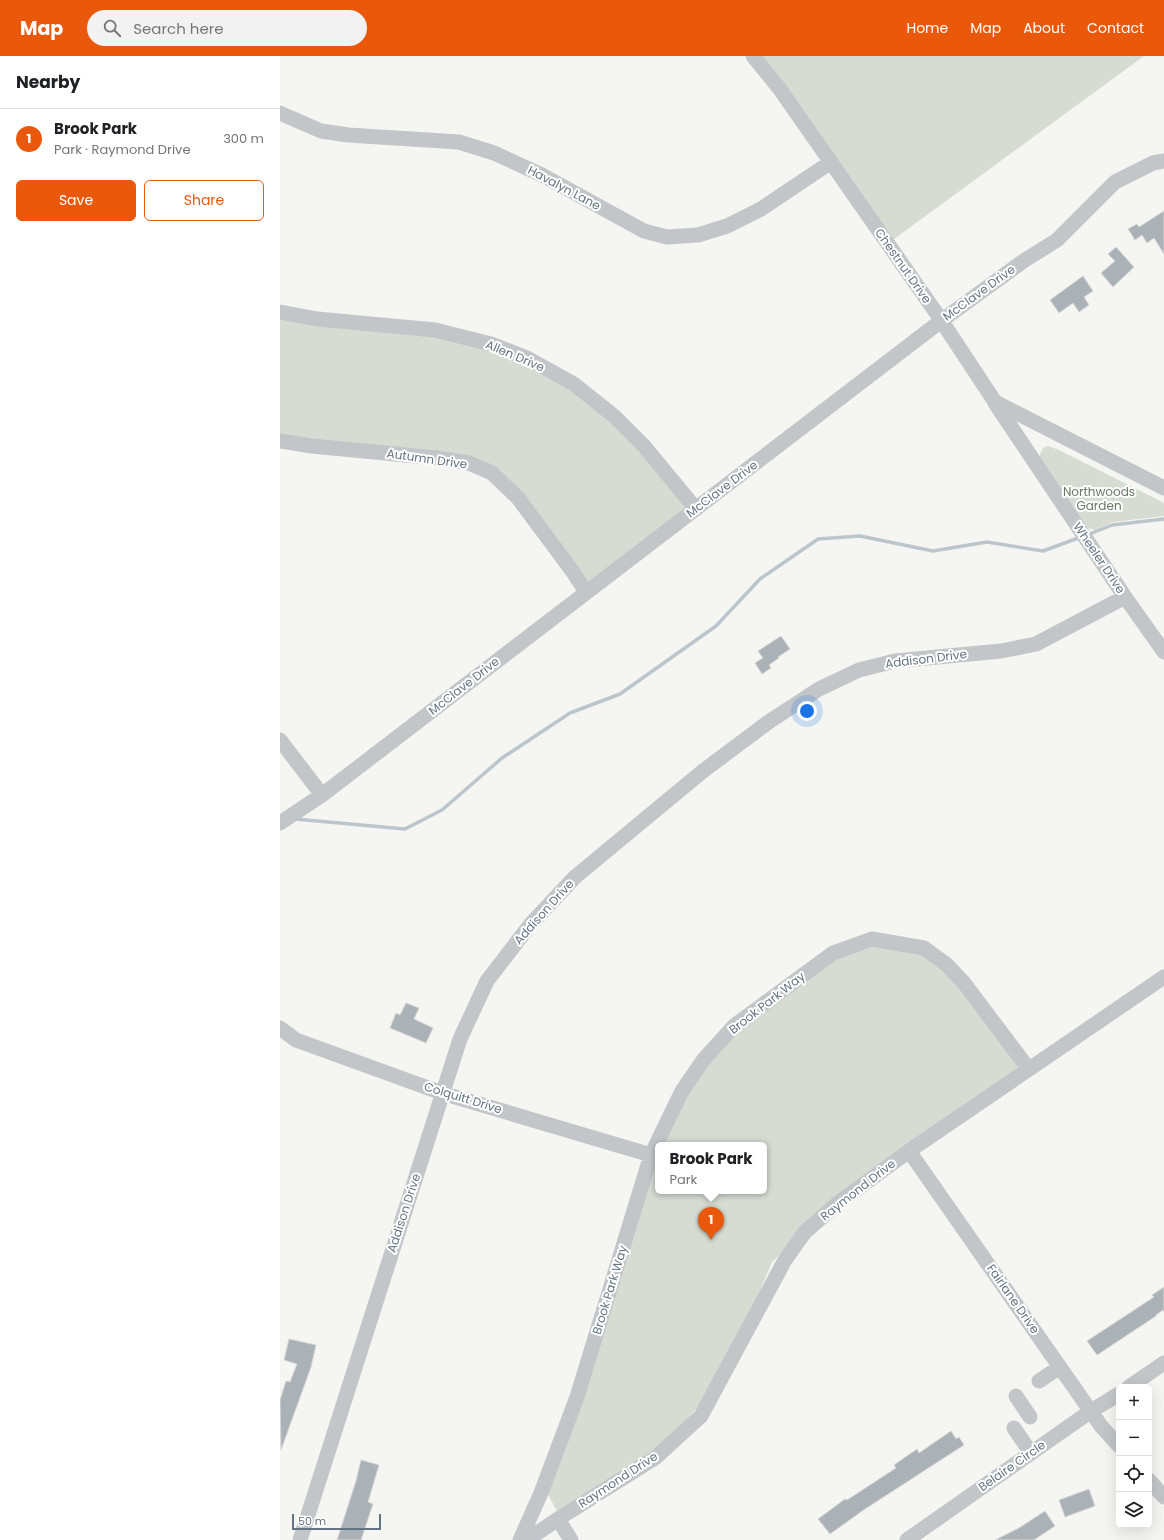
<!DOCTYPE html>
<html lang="en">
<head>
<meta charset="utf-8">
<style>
	body { margin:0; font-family:Poppins,sans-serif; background:#f2f2f2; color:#202124 }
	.controls { position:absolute; right:12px; bottom:12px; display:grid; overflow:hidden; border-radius:6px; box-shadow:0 4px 16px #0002 }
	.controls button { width:36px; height:36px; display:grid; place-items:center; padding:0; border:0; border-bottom:1px solid #e0e0e0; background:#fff; color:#202124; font:20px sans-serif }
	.scale { position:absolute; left:12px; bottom:10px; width:89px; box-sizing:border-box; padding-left:4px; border:2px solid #637483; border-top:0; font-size:11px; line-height:14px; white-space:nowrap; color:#637483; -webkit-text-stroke:3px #fff; paint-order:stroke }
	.you { position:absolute; left:527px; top:655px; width:14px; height:14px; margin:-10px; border:3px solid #fff; border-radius:50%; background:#1a73e8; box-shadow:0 0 0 6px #1a73e833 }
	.badge { display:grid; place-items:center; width:26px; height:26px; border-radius:50%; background:#ea580c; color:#fff; font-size:13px; font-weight:700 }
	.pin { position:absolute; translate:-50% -33px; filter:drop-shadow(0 1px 2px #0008) }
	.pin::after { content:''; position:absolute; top:21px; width:14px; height:12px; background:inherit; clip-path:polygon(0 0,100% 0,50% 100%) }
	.popup { position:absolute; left:375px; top:1086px; width:112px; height:52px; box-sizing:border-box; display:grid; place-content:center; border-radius:6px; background:#fff; filter:drop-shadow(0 1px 3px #0005); font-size:13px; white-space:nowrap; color:#757577 }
	.popup b { font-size:15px; color:#202124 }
	.popup::after { content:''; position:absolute; left:50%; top:100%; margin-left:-8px; border:8px solid transparent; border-top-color:#fff }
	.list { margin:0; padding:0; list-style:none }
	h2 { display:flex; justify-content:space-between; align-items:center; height:52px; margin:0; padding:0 16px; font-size:17px }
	h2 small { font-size:13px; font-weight:400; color:#757577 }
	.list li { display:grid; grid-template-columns:26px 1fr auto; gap:12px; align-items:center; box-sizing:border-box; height:60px; padding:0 16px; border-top:1px solid #e0e0e0 }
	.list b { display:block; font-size:15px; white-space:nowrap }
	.list p { margin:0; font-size:13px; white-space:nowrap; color:#757577 }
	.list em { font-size:13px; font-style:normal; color:#757577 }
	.actions { display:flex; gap:8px; padding:12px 16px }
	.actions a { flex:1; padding:9px 0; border:1px solid #ea580c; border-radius:6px; text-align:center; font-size:14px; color:#ea580c }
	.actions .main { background:#ea580c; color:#fff }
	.icon { flex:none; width:22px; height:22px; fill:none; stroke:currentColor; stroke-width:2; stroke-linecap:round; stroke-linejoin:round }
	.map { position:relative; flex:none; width:884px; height:1484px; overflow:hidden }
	header { display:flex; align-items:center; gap:24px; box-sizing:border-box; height:56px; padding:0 20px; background:#ea580c; color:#fff }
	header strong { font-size:19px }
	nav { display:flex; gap:22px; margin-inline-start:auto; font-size:14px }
	.search { width:280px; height:36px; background:#f2f2f2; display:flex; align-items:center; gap:10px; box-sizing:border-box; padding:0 14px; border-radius:22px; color:#757577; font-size:15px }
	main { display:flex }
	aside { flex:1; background:#fff }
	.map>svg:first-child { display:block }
</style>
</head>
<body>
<header>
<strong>Map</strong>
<div class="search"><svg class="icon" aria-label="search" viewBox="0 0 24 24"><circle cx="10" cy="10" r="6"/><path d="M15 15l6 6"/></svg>Search here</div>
<nav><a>Home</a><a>Map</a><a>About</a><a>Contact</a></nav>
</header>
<main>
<aside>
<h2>Nearby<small></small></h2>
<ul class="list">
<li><span class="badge">1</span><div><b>Brook Park</b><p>Park · Raymond Drive</p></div><em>300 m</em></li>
</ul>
<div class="actions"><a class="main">Save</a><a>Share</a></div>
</aside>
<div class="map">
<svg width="884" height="1484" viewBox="0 0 884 1484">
	<rect width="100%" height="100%" fill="#f5f5f1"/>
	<path fill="#d6dcd2" d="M473 0H864L614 183Z
		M0 254 218 288 285 323 342 368 418 453 309 534 232 435 193 408 0 378Z
		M768 390 779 394 884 447V460L833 466 815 474 808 472 760 402V398L763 392Z
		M626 888 679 924 749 1015 568 1132 492 1206 460 1282 422 1346 385 1389 279 1459 264 1431 378 1098V1135H484V1089H382L405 1029 454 970 568 889Z"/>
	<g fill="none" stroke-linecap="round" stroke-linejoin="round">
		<path stroke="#bbc6cc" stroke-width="3.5" d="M807 479 832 469 884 463
			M15 763 125 773 162 754 222 702 290 657 340 638 436 570 480 523 538 483 580 480 653 495 707 486 763 495 801 481"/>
	</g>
	<path fill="#aab2b8" stroke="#d6d6d4" d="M884 155V198L874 182 867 187 862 179 855 184 848 173 857 168 859 171Z
		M836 191 854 211 833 231 821 217 835 205 828 198Z
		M803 220 813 235 804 241 809 249 799 256 793 247 779 257 770 244Z
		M501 580 510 593 498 601 499 602 489 609 491 612 482 618 475 607 483 602 478 595Z
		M126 947 139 952 134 963 153 972 146 987 110 972 116 957 120 959Z
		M884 1231V1256L883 1254 876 1259V1260L817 1299 807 1285 874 1241 872 1239Z
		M9 1283 36 1289 31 1311 1 1394 0 1344 6 1325 10 1326 17 1308 4 1304Z
		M671 1375 676 1383 679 1381 684 1389 585 1453 550 1478 538 1463 565 1443 567 1444 616 1412 614 1409 637 1393 639 1397Z
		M81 1404 99 1409 88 1446 93 1448 81 1484H57L76 1425Z
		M809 1433 815 1450 785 1461 779 1444Z
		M765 1455 775 1470 754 1484H715L739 1472Z"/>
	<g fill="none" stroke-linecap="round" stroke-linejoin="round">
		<path stroke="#c2c6c9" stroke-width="15" d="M473 0 499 32 657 258 715 346 884 432
			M0 57 41 75 68 79 179 86 214 97 262 119 364 175 387 181 418 179 447 170 481 153 551 106
			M0 256 37 263 155 274 211 288 247 302 294 328 334 360 364 390 416 453
			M715 347 845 541 884 596
			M0 385 32 390 157 402 189 407 212 417 238 442 293 516 306 536
			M0 684 42 739
			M0 767 42 739 661 265 745 204 777 184 835 126 873 107 884 105
			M0 972 16 984 162 1037 371 1099
			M629 1095 821 1370 839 1390
			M759 1325 780 1311
			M849 1331 884 1307
			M736 1340 750 1361
			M734 1372 751 1397
			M869 1424 884 1441
			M278 1463 291 1484
			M20 1484 180 983 207 925 250 869 295 821 423 715 490 665 539 633 579 614 615 605 721 595 756 588 845 541
			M240 1484 261 1437 297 1341 371 1099 402 1035 424 1003 454 970 553 897 592 883 644 892 666 908 684 927 748 1012
			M247 1484 278 1463 375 1402 421 1360 505 1204 525 1176 558 1147 629 1095 884 921
			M627 1484 811 1355 839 1338"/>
	</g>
	<g text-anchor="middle" stroke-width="4" stroke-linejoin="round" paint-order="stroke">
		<g font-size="12" fill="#637483" stroke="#fff">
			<text transform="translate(284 132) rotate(28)" y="4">Havalyn Lane</text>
			<text transform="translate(623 210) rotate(55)" y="4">Chestnut Drive</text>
			<text transform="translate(699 237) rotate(-36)" y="4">McClave Drive</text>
			<text transform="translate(235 300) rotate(23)" y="4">Allen Drive</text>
			<text transform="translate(147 403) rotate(8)" y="4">Autumn Drive</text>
			<text transform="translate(442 433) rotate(-37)" y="4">McClave Drive</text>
			<text transform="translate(819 502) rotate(56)" y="4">Wheeler Drive</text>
			<text transform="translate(646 603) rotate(-7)" y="4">Addison Drive</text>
			<text transform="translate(184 630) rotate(-38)" y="4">McClave Drive</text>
			<text transform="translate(264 856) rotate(-48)" y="4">Addison Drive</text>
			<text transform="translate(487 947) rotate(-38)" y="4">Brook Park Way</text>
			<text transform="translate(183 1042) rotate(17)" y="4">Colquitt Drive</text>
			<text transform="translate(578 1134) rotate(-38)" y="4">Raymond Drive</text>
			<text transform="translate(124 1157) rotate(-72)" y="4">Addison Drive</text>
			<text transform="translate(330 1234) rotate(-73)" y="4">Brook Park Way</text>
			<text transform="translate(733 1243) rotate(55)" y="4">Fairlane Drive</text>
			<text transform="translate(732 1410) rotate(-35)" y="4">Belaire Circle</text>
			<text transform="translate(338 1424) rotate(-33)" y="4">Raymond Drive</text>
		</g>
		<g font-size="12" fill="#667a62" stroke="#fff">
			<text x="819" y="440">Northwoods<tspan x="819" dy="14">Garden</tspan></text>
		</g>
	</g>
</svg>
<div class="controls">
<button>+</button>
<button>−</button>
<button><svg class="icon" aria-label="locate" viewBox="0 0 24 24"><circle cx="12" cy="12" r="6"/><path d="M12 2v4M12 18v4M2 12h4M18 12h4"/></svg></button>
<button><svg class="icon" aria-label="layers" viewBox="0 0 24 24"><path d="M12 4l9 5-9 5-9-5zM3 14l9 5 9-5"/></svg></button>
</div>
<div class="scale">50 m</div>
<div class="you"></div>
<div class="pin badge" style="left:431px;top:1184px">1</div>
<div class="popup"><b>Brook Park</b>Park</div>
</div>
</main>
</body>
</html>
